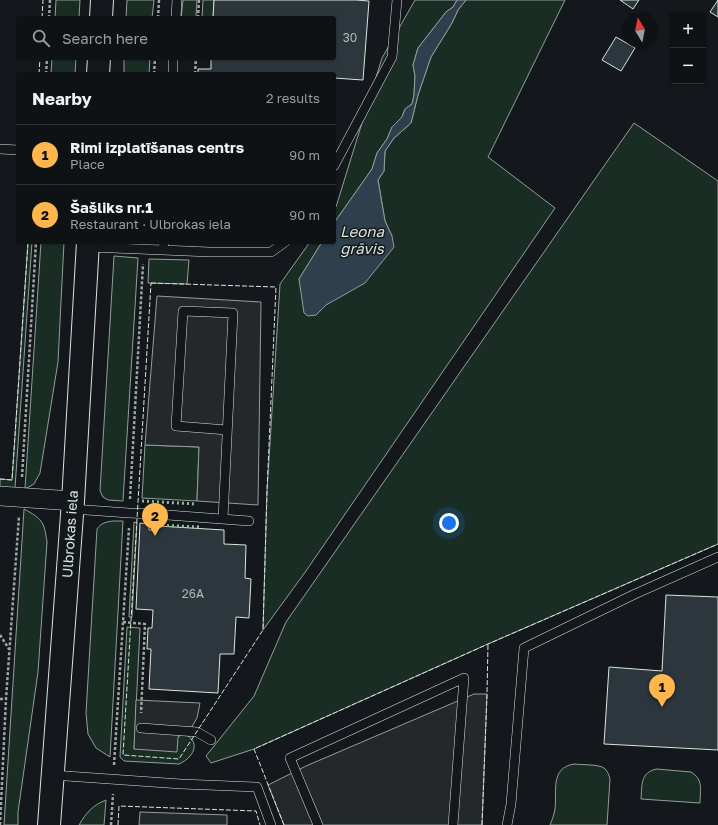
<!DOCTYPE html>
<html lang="en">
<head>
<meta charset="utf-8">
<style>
	body { margin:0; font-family:"Golos Text",sans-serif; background:#1d2022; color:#f1f3f6 }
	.controls { position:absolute; right:12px; top:12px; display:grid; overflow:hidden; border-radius:4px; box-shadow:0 1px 3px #0004 }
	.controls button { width:36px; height:36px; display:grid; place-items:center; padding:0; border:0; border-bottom:1px solid #2f3234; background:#0f1215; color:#f1f3f6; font:20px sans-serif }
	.compass { position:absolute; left:622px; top:12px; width:36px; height:36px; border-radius:50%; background:#0f1215; box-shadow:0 1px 3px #0004; rotate:350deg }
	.you { position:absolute; left:449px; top:523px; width:14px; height:14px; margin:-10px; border:3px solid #fff; border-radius:50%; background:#1a73e8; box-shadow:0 0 0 6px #1a73e833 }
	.badge { display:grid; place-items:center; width:26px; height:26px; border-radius:50%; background:#ffb74d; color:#111; font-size:13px; font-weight:700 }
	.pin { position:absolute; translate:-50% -33px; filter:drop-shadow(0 1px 2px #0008) }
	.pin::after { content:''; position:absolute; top:21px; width:14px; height:12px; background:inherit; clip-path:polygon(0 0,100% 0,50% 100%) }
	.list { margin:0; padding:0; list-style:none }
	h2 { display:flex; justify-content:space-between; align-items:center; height:52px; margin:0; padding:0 16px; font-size:17px }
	h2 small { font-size:13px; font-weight:400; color:#9b9ea0 }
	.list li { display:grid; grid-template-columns:26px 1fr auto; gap:12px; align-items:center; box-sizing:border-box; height:60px; padding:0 16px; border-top:1px solid #2f3234 }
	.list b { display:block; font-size:15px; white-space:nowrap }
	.list p { margin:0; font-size:13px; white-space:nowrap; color:#9b9ea0 }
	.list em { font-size:13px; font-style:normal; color:#9b9ea0 }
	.icon { flex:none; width:22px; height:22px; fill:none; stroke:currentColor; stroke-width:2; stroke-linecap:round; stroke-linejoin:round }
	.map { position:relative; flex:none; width:718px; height:825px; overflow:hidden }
	.search { position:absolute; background:#0f1215; box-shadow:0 1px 3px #0004; left:16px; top:16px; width:320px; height:44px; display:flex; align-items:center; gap:10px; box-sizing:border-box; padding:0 14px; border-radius:4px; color:#9b9ea0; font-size:15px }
	.panel { position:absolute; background:#0f1215; box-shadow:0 1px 3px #0004; left:16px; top:72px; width:320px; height:172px; border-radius:4px }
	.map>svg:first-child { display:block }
</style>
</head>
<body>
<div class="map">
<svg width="718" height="825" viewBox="0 0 718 825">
	<rect width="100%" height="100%" fill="#14181c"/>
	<path fill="#1a2d24" stroke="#939e99" d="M56 0H80L79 18H55Z
		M127 0H154L152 18H126Z
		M183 0H197L196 18H181Z
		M203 0H214L213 18H202Z
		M415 0H457L453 7 446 12 418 48 413 65 415 76 414 95 412 104 405 109 402 117 392 127 387 139 377 153 372 169 334 223V209L336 207 382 58Z
		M466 0H565L488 157 555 208 306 571 263 630 267 491 280 284 310 242H322L299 279 316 315 326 305 392 236 385 221 378 180 384 171 385 151 394 138 411 123 418 95 431 57 452 23 458 10Z
		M52 58H76L75 74H51Z
		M124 58H150L149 74H124Z
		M634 123 718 181V544L488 644 254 749 211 763 206 756 254 696 286 622Z
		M28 242H32L15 488 0 489V479L12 480Z
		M41 242H64L58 362 40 473 34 484 25 489Z
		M114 256 138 258 123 501 108 500 103 497 100 491Z
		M149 259 189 260 187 284 148 283Z
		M145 445 199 447 197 501 142 498Z
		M24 509C42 519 44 521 47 542L38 672 18 812V825H4Z
		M113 521H123L110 757 96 748 88 734 86 713 97 529C101 523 106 522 113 521Z
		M134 522 137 523 132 617H129Z
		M127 627 140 628 134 749 178 737 182 734C194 736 198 747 190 756 187 760 183 762 179 764L124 761 120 757Z
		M574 764C581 765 598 764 604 768 607 770 609 775 610 779L607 825H550C552 820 554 815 555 809 557 791 550 768 574 764Z
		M657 769 691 772C704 780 700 790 700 803L641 799C642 786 640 772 657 769Z
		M106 800 104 825H79C86 813 93 805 106 800Z"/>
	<path fill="#24282b" stroke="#939e99" d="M157 296 261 302 258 505 197 501 199 447 145 445Z
		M474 694H487L482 825H284L268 785 306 766Z
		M136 700 200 703 197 718 187 735 182 734 178 737 177 752 134 749Z
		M140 812 227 815V825H139Z"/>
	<path fill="#2f3f4d" stroke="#939e99" d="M457 0H466L458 10 452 23 431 57 418 95 411 123 394 138 385 151 384 171 378 180 385 221 392 236 394 247 365 283 326 305 316 315 308 316 304 313 299 279 322 242H334V223L372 169 377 153 387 139 392 127 402 117 405 109 412 104 414 95 415 76 413 65 418 48 446 12 453 7Z"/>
	<path fill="#2c363c" stroke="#d8e6dc" d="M214 0H356L369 1 363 80 334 78V74H198V69H211V58H334V18H213Z
		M620 0H639L633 9Z
		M718 0V17L710 12Z
		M616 37 635 48 621 71 602 60Z
		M140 523 149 524V530L157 531 158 526 224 530V544L246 545 245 578 251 579 249 618 236 617 234 654H220L218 693 149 689 151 649H147L148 628H152L153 610 136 609Z
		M666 595 718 597V750L604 744 609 667 662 671Z"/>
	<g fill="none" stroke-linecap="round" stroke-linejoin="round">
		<defs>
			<path id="lane" d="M176 18 177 0
				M173 74V58
				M0 149 18 150
				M334 166 392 57 397 0
				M88 247 163 250 164 242
				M163 250 209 252H271L285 242
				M72 509 129 513 154 514 249 521
				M223 519 233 313 183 311 176 426 227 430
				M141 728 197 732 211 740
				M52 775 181 784 257 787 271 825
				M318 825 290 758 464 678 453 825
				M507 825 511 804 524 648 635 594 718 557"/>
			<path id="street" d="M0 496 73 501"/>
			<path id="secondary" d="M101 18 102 0
				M98 74 99 58
				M49 825 73 501 88 242"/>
		</defs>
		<use href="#lane" stroke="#d8e6dc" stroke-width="10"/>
		<use href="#street" stroke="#d8e6dc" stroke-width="20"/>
		<use href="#secondary" stroke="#d8e6dc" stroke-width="24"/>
		<path stroke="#9da8a2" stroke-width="2.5" stroke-dasharray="3 2" stroke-linecap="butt" d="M49 18 50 0
			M158 18 159 0
			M198 18 199 0
			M46 74 47 58
			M154 74 155 58
			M195 74 196 58
			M22 477 36 242
			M130 499 143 264
			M123 622 145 624 141 713
			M0 635 9 649
			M0 699H6
			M114 765 129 528
			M0 825 6 699 19 516
			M111 825 113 794"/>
		<use href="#lane" stroke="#14181c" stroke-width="9"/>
		<use href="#street" stroke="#14181c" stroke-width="19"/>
		<use href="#secondary" stroke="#14181c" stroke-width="22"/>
		<path stroke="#8ac095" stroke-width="3" stroke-dasharray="2 3" stroke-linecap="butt" d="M142 501 196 504
			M157 530V525L200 527"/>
		<path stroke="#d8e6dc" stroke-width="1" stroke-dasharray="5 2" stroke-linecap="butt" d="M42 18 43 0
			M39 74 40 58
			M151 283 276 287 267 491 263 630 179 759 123 755Z
			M0 479 12 480 28 242
			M118 825 119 806 256 811 260 825
			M284 825 254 749 488 644 718 544
			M482 825 487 694 488 644"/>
	</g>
	<g text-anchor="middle" stroke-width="3" stroke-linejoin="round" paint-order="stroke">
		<g font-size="12" fill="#adbab4">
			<text x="350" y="42">30</text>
			<text x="193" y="598">26A</text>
		</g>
		<g font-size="14" fill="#d8e6dc" stroke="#14181c">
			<text transform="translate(70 534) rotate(-86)" y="5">Ulbrokas iela</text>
		</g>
		<g font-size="15" font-style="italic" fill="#d8e6dc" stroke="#14181c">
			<text x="362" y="237">Leona<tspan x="362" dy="17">grāvis</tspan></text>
		</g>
	</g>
</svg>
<div class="controls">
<button>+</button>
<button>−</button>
</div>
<svg class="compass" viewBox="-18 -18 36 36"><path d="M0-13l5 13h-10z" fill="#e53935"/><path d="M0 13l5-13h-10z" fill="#9b9ea0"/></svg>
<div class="you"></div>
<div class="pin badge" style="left:662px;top:707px">1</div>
<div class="pin badge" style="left:155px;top:536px">2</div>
<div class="search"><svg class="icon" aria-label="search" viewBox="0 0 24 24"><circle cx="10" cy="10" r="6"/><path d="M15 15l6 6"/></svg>Search here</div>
<section class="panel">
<h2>Nearby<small>2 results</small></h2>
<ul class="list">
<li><span class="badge">1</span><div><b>Rimi izplatīšanas centrs</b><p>Place</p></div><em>90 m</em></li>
<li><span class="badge">2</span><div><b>Šašliks nr.1</b><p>Restaurant · Ulbrokas iela</p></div><em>90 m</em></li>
</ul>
</section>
</div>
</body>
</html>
